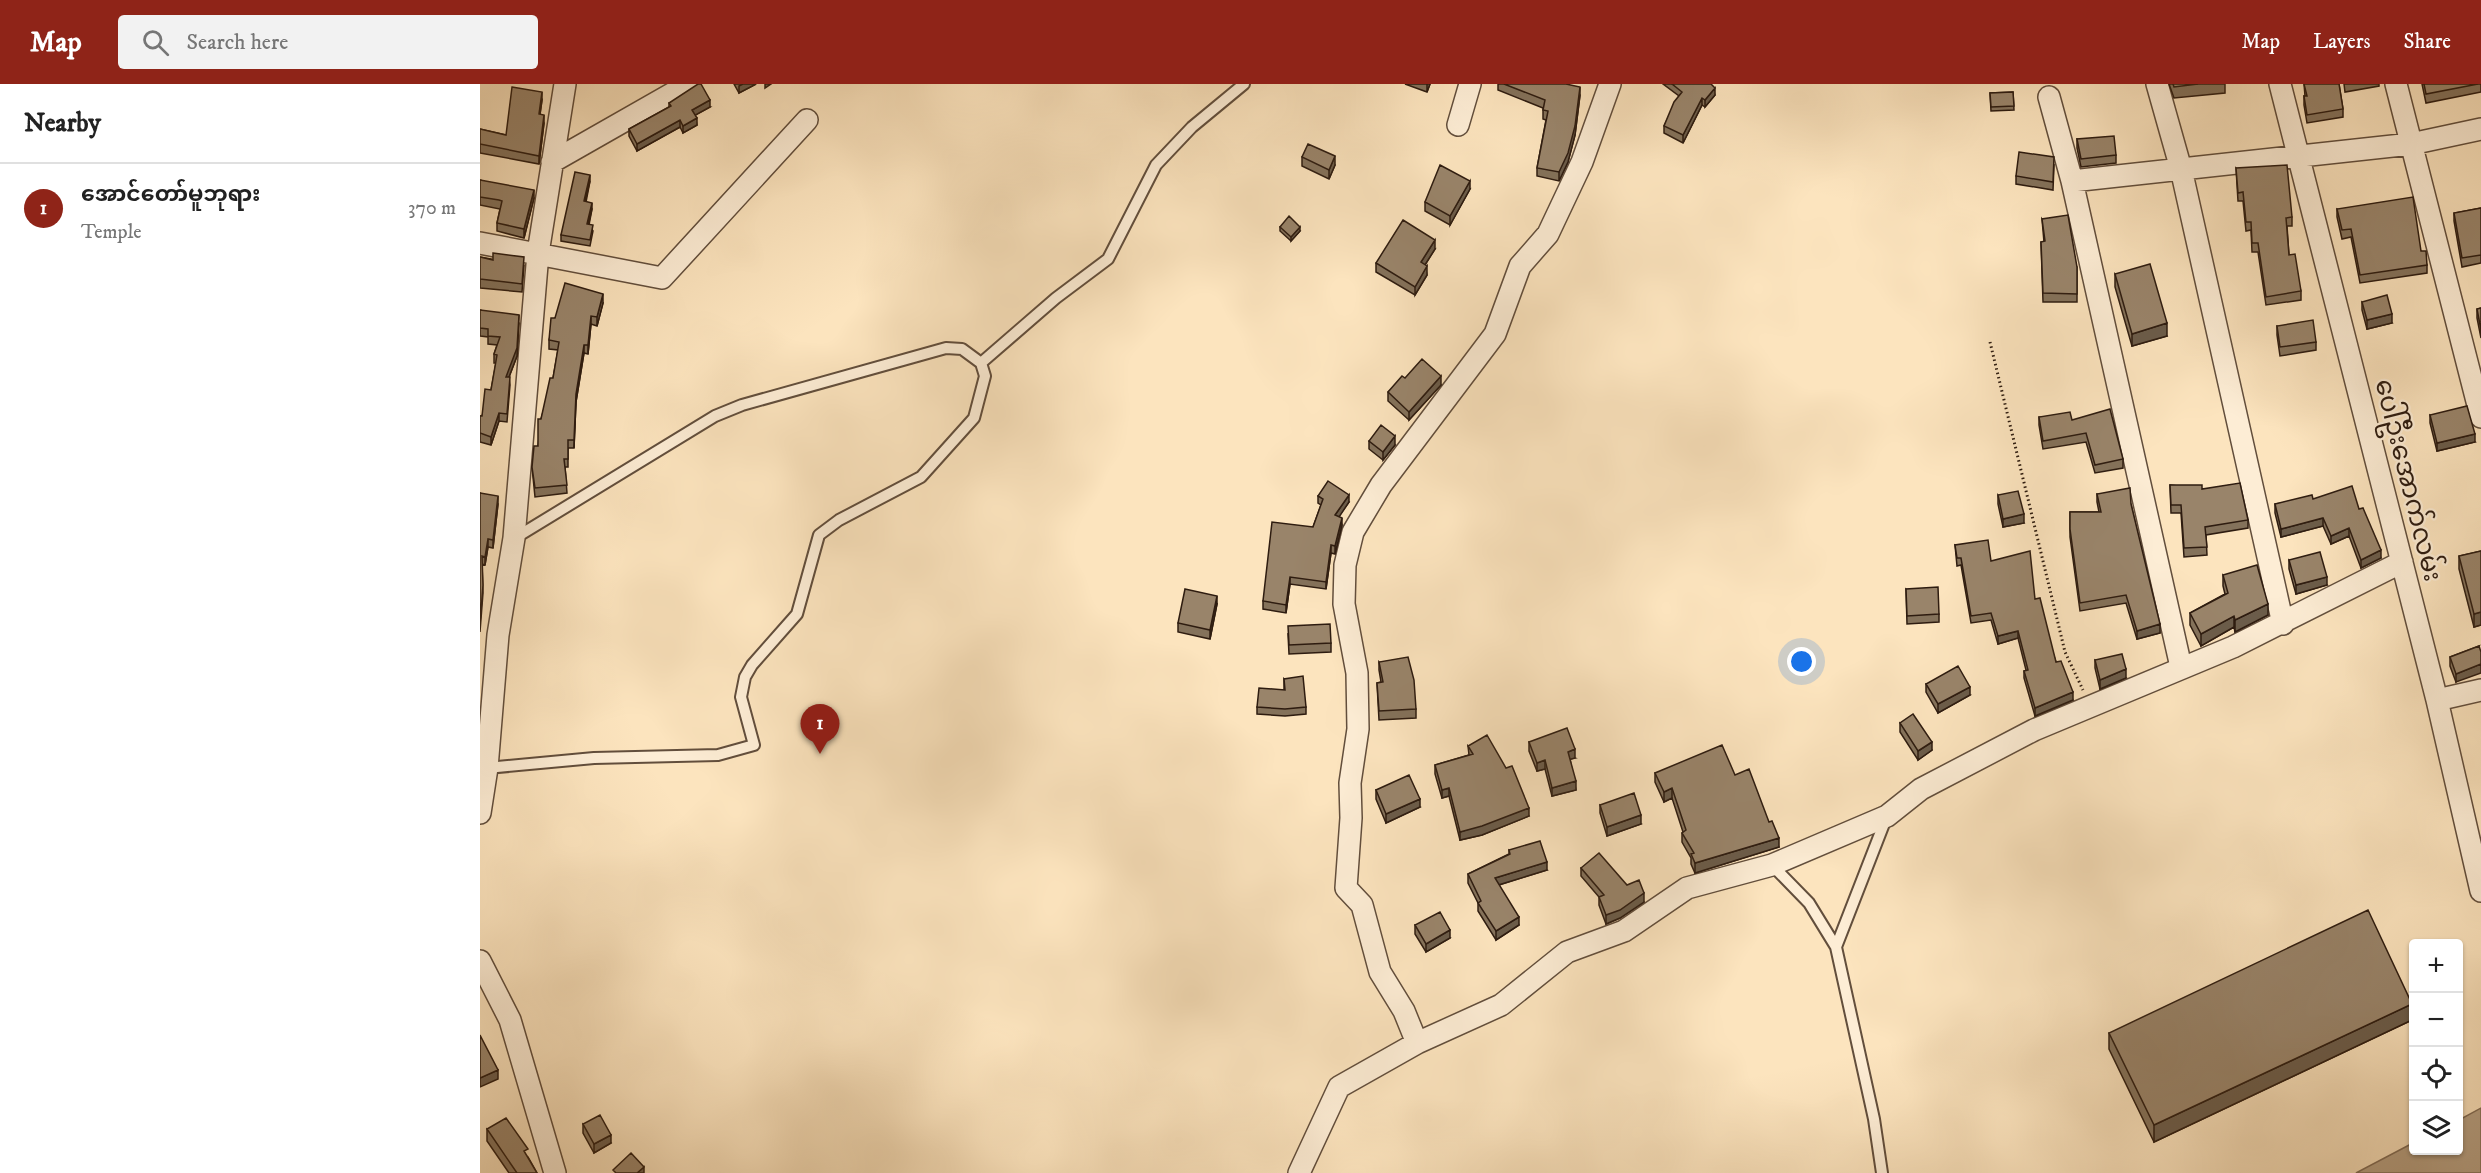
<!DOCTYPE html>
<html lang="en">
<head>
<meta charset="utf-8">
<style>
	body { margin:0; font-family:"IM FELL DW Pica","Noto Sans Myanmar",serif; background:#f2f2f2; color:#222 }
	.controls { position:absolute; right:18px; bottom:18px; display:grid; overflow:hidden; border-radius:6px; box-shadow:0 2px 4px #0004 }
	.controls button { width:54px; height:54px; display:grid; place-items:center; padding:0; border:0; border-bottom:2px solid #e0e0e0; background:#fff; color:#222; font:30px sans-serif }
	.you { position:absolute; left:1322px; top:578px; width:21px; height:21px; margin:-15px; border:4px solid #fff; border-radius:50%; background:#1a73e8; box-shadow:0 0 0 9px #1a73e833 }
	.badge { display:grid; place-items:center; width:39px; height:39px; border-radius:50%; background:#8f2418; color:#fff; font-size:20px; font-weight:700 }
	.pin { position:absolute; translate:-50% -50px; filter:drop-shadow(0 2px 3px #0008) }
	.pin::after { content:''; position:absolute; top:32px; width:21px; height:18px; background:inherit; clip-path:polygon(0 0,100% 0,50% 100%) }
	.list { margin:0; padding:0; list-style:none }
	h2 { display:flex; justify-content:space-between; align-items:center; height:78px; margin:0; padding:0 24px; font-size:26px }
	h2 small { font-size:20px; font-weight:400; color:#767676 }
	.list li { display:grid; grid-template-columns:39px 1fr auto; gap:18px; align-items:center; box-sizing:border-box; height:90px; padding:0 24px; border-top:2px solid #e0e0e0 }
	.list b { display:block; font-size:22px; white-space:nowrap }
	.list p { margin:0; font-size:20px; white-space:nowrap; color:#767676 }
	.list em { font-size:20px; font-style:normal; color:#767676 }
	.icon { flex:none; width:33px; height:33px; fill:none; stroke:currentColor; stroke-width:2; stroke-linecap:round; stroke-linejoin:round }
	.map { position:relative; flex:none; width:2001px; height:1089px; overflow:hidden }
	header { display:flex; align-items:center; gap:36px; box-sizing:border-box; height:84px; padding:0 30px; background:#8f2418; color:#fff }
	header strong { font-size:28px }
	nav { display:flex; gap:33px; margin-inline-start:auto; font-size:21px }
	.search { width:420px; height:54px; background:#f2f2f2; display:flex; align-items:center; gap:15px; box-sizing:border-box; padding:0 21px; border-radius:6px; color:#767676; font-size:22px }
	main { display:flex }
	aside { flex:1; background:#fff }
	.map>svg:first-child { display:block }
</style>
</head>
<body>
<header>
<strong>Map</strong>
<div class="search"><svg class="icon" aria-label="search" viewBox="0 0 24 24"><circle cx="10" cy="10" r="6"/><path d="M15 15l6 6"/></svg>Search here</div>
<nav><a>Map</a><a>Layers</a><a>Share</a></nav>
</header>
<main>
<aside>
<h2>Nearby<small></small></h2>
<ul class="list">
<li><span class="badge">1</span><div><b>အောင်တော်မူဘုရား</b><p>Temple</p></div><em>370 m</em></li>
</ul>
</aside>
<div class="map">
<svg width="2001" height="1089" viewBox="0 0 2001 1089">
	<rect width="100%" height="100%" fill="#fce4be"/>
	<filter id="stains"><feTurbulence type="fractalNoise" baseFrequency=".00333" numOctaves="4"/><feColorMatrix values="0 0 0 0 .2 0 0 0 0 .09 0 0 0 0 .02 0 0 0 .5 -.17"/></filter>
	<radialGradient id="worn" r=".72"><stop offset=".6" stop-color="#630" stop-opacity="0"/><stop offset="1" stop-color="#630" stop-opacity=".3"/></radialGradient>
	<path fill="#b6a083" stroke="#806b55" stroke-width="1.5" d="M2001 1024V1089H1876L1933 1059 1934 1066H1978L1979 1036Z"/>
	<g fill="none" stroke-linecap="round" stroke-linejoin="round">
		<defs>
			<path id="service" d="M501 279 576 214 628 175 676 81 712 43 764 0
				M7 684 114 674 238 671 274 661 261 613 265 593 272 581 317 530 339 451 359 436 441 393 494 334 505 292 501 279 482 265 466 264 262 321 235 332 35 454
				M1292 781 1329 819 1356 863
				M1402 1089 1394 1035 1356 863 1407 732"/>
			<path id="minor" d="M1677 0 1701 85 1803 540
				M1800 0 1957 616 2001 807
				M1916 0 2001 333
				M1569 13 1592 97 1701 583
				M978 41 990 0
				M72 78 209 0
				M1592 97 1931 60 2001 45
				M0 159 182 194 327 36
				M1957 616 2001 606
				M0 729 7 684 18 551 34 454 58 169 85 0
				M0 877 30 936 75 1089
				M937 959 1021 921 1087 868 1144 847 1207 804 1292 781 1407 732 1441 705 1554 646 1753 563 1922 478
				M819 1089 859 1003 937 959 924 927 900 888 882 821 866 804 871 734 870 699 878 645 877 589 864 520 865 481 873 448 901 401 1015 250 1040 182 1068 150 1102 78 1130 0"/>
		</defs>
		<use href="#service" stroke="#624e3c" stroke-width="14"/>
		<use href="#minor" stroke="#624e3c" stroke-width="24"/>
		<path stroke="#2e1c10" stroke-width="3" stroke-dasharray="1.5 3" stroke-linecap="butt" d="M1510 258 1585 568 1603 606"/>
		<use href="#service" stroke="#fdedd5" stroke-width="10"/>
		<use href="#minor" stroke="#fdedd5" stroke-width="21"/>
	</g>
	<path fill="#84725b" stroke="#2e1c10" stroke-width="1.5" d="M254 0H276L259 9Z
		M925 0H950L947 8Z
		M1018 0H1086L1100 11 1095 51 1088 78 1079 97 1057 92V84L1066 36 1063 35V24L1018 6Z
		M1183 0H1231L1235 11 1225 23 1222 21 1203 59 1184 49V42L1199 12Z
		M1689 0H1745V9L1694 14Z
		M1824 0H1859L1863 25V33L1827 39 1824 21V12H1825Z
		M1864 0H1899V2L1865 8Z
		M1942 0H2001V8L1946 19Z
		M1533 8 1534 26 1511 27 1510 9Z
		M62 16 60 30 64 39 59 80 0 69V45L26 51Z
		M189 19 230 23 215 31 217 41 203 49 200 43 157 67 149 52V45L189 23Z
		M1597 55 1636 71V79L1601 83 1597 64Z
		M822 73 855 81 849 95 822 82Z
		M1574 81 1573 106 1536 100V92Z
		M1756 84 1812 133V142H1807L1809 171 1821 207V216L1786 221 1778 168H1772L1771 146 1766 147 1763 117H1758Z
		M0 96 54 114 44 154 17 147V139L20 125 0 121Z
		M110 97 106 118 112 125 109 141 113 147 110 162 81 157V151Z
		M990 105 970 141 945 127V118Z
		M2001 124V179L1982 183 1974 137V129Z
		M1857 125 1941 167 1947 181V189L1880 199 1871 153 1862 155 1857 133Z
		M1562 135 1597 183V218H1563L1561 158H1564Z
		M800 143 820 147 811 157 800 147Z
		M955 165 945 181 947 191 935 211 896 188V179Z
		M0 173 44 181 42 208 0 204Z
		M1635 190 1687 252 1652 262 1635 203Z
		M1882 218 1912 239 1887 245 1882 226Z
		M123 219 117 242 111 240 108 270 104 269 96 318 94 364H88V383H85L87 409 55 413 52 383 58 362 61 335 73 294 78 266 69 265V256L75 234Z
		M2001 224V254L1997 234V225Z
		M0 226 39 239 37 272 29 293 30 301 27 338 19 337 11 361 0 358V332H2L11 306 16 279H14V270L17 261 8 260V253L0 252Z
		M1797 242 1836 258V266L1800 272 1797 251Z
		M925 294 961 301 929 336 908 317V308Z
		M1950 331 1995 358 1957 367 1950 339Z
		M1559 333 1592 336 1643 375V384L1615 389 1606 358 1563 365 1559 341Z
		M889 357 915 361 903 376 889 365Z
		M1690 401 1722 405 1768 436V444L1726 451 1727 471 1704 473 1701 429H1691Z
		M0 409 18 420 13 464 8 463 5 481 2 480 3 509 0 548Z
		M1617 410 1651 420 1680 549 1657 555 1646 519 1600 527 1590 453V428H1619L1617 418Z
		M1518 411 1544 439 1523 443 1518 420Z
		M838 412 869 418 859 432 862 441 855 470 851 469 846 505 810 500 806 529 783 525V517L833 443 841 421 838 419Z
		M1833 415 1879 425 1901 474 1881 484 1869 452 1851 460 1843 442 1801 453 1795 429V420Z
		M1475 461 1511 477 1555 515 1576 578 1593 616 1555 632 1544 594V587L1546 586 1538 554 1518 560 1511 536 1491 539 1481 481 1477 482Z
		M2001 467V541L1994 543 1979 485V472Z
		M1809 476 1847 501 1816 510 1809 485Z
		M1743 491 1788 531 1755 548 1754 543 1721 562 1710 541V529L1745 510 1743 502Z
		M1426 505 1459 530V538L1427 540Z
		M737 520 730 555 698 548V539Z
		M808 550 851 559V568L809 570Z
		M1999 562 1976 598 1970 582V573Z
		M1615 576 1646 594 1620 605 1615 584Z
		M899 578 936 625V634L899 636 897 599 901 598 899 586Z
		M804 595 826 623V630L805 632 777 630V623L804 606Z
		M1446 600 1490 611 1458 629 1446 608Z
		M1420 639 1452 666 1438 676 1420 648Z
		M1049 658 1095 674 1090 675 1096 706 1072 712 1065 685 1057 687 1049 667Z
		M988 662 1049 732 1002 751 980 756 969 712 962 714 955 690V681L989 671Z
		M1175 689 1255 691 1299 763 1215 789 1211 780V774L1202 758V749L1203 748 1192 714 1184 718 1175 698Z
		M896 706 940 723 906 739 896 715Z
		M1120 721 1161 740 1127 752 1120 729Z
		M1029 766 1067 786 1019 801 1039 841 1016 856 998 827V819L988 799V790L1029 770Z
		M1101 784 1147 801 1164 818 1140 834 1126 840 1119 821V813L1101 792Z
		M935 841 970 854 946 868 935 850Z
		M1932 936 1674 1058 1629 965V949Z
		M103 1040 131 1059 114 1069 103 1049Z
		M7 1045 48 1073 57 1089H29L7 1057Z"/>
	<path fill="#6b5c4a" stroke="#2e1c10" stroke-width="1.5" d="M263 0H276L259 9V2Z
		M285 0H291L285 4Z
		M947 0H950L947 8Z
		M1100 3V11L1095 51 1088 78 1079 97V88Z
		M1235 4V11L1225 23V16Z
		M62 8V16L59 38V30Z
		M1222 14V21L1203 59V51Z
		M230 16V23L212 33V26Z
		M64 31V39L59 80V72Z
		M217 34V41L203 49V42Z
		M200 36V43L157 67V60Z
		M855 72V81L849 95V86Z
		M110 91V97L104 123V117Z
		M990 97V105L970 141V132Z
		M54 106V114L44 154V145Z
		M112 119V125L107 147V140Z
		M820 143V147L811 157V153Z
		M955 156V165L941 187V178Z
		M947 182V191L935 211V203Z
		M123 210V219L117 242V233Z
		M1912 230V239L1887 245V236Z
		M39 231 37 272 26 301V293Z
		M111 232V240L108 270V261Z
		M1687 239V252L1652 262V250Z
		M104 261V269L96 318 94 364 96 310Z
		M961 292V301L929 336V328Z
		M19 329V337L11 361V353Z
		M1995 350V358L1957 367V359Z
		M915 352V361L903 376V368Z
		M869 411V418L855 439V431Z
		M18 412V420L13 464V456Z
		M1544 430V439L1523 443V435Z
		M862 434V441L855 470V462Z
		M1843 434V442L1801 453V445Z
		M1869 444V452L1851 460V452Z
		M8 455V463L5 481V473Z
		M851 461V469L846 505V498Z
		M1901 466V474L1881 484V476Z
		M810 493V500L806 529V521Z
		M1847 493V501L1816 510V501Z
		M737 512V520L730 555V546Z
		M1788 520V531L1755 548V536Z
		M2001 528V541L1994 543V530Z
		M1754 532V543L1721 562V550Z
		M1680 540V549L1657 555V547Z
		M1538 547V554L1518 560V552Z
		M2001 580V589L1976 598V590Z
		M1646 585V594L1620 605V596Z
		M1490 603V611L1458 629V620Z
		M1593 608V616L1555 632V624Z
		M1452 658V666L1438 676V667Z
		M1095 665V674L1088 676V668Z
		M1065 676V685L1057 687V679Z
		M1096 697V706L1072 712V704Z
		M969 704V712L962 714V706Z
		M1192 704V714L1184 718V708Z
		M940 715V723L906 739V730Z
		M1049 724V732L1002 751 980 756V748Z
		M1161 731V740L1127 752V743Z
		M1299 754V763L1215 789V779Z
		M1067 778V786L1015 802V794Z
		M1164 809V818L1140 834 1126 840V831Z
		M1039 833V841L1016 856V847Z
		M970 846V854L946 868V860Z
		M1932 920V936L1674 1058V1041Z
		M18 986V995L0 1003V994Z
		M131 1051V1059L114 1069V1060Z
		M164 1083V1089H157Z"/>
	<path fill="#99846a" stroke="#2e1c10" stroke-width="1.5" d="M218 0H221L230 16 212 26 217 34 203 42 200 36 157 60 149 45 191 22 189 19Z
		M1024 0H1086L1100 3 1095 42 1088 69 1079 88 1057 84 1068 27 1063 26 1065 16Z
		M1192 0H1231L1235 4 1225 16 1222 14 1203 51 1184 42 1194 18 1202 8Z
		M1693 0H1718L1694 3Z
		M1824 0H1859L1863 25 1827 31 1824 12H1827Z
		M1944 0H1998L1946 10Z
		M32 3 62 8 59 30 64 31 59 72 0 60V45L26 51Z
		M1533 8 1534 22 1511 23 1510 9Z
		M1634 52 1636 71 1601 75 1597 55Z
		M828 60 855 72 849 86 822 73Z
		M1539 68 1574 73 1573 98 1536 92Z
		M960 81 990 97 970 132 945 118Z
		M1807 81 1812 133 1806 134 1809 171 1815 170 1821 207 1786 213 1778 159H1772L1771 138H1766L1763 108 1758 109 1756 84Z
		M95 88 110 91 104 117 112 119 107 140 113 141 110 156 81 151Z
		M0 96 54 106 44 145 17 139 22 117 19 116 0 113Z
		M1933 113 1941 167H1946L1947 181 1880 191 1871 145 1862 146 1857 125Z
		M2001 124V171L1982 174 1974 129Z
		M1588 131 1597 183V210L1563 209 1561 158 1565 157 1562 135Z
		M809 132 820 143 811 153 800 143Z
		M923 136 955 156 941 178 947 182 935 203 896 179Z
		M13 169 44 173 42 200 0 195V173L13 176Z
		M1670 180 1687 239 1652 250 1635 190Z
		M85 199 123 210 117 233 111 232 108 261H104L96 310 94 356H88V375H84L87 401 55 404 52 383 54 362H58V335H61L70 294H73L79 258 69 256 71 234H75Z
		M1907 211 1912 230 1887 236 1882 218Z
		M2001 224V246L1997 225Z
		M0 226 39 231 37 264 26 293H30L27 330 19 329 11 353 0 349V332H2L5 305 11 306 17 271 14 270 20 253 8 252V245L0 244Z
		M1833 236 1836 258 1800 263 1797 242Z
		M942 275 961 292 929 328 908 308 922 292 925 294Z
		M1987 322 1995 350 1957 359 1950 331Z
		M1630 325 1643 375 1615 381 1606 349 1563 357 1559 333 1590 328 1592 336Z
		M901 341 915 352 903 368 889 357Z
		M848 397 869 411 855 431 862 434 855 462 851 461 846 498 810 493 806 521 783 517 792 438 833 443 843 415 838 412Z
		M1760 399 1768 436 1725 443 1727 463 1704 464 1701 421H1691L1690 401H1722V405Z
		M1872 402 1879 425 1883 424 1901 466 1881 476 1869 444 1851 452 1843 434 1801 445 1795 420 1832 411 1833 415Z
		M1650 404 1651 420 1680 540 1657 547 1646 511 1600 519 1590 445V428H1621L1617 410Z
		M1538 407 1544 430 1523 435 1518 411Z
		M0 409 18 412 13 456 8 455 5 473 2 472 3 501 0 540Z
		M1508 456 1511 477 1550 467 1555 515 1560 514 1576 578 1581 577 1593 608 1555 624 1544 587 1548 586 1538 547 1518 552 1511 529 1491 532 1481 474H1477L1475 461Z
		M2001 467V528L1994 530 1979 472Z
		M1840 468 1847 493 1816 501 1809 476Z
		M1777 481 1788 520 1755 536 1754 532 1721 550 1710 529 1748 509 1743 491Z
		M1458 503 1459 530 1427 532 1426 505Z
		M705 505 737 512 730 546 698 539Z
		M850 540 851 559 809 561 808 542Z
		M1999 562 2001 568V580L1976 590 1970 573Z
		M1642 570 1646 585 1620 596 1615 576Z
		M928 573 934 596 936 625 899 627 897 599 903 598 899 578Z
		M1478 582 1490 603 1458 620 1446 600Z
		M823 592 826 623 805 625 777 623 779 604 805 606 804 595Z
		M1433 630 1452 658 1438 667 1420 639Z
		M1087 644 1095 665 1088 668 1096 697 1072 704 1065 676 1057 679 1049 658Z
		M1007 651 1026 684 1032 682 1049 724 1002 742 980 748 969 704 962 706 955 681 993 670 988 662Z
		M1242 661 1255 691 1269 685 1289 738 1292 737 1299 754 1215 779 1211 770 1214 769 1202 749 1206 746 1192 704 1184 708 1175 689Z
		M929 691 940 715 906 730 896 706Z
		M1154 709 1161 731 1127 743 1120 721Z
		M1060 757 1067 778 1015 794 1039 833 1016 847 998 819 1001 817 988 790 1030 770 1029 766Z
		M1119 769 1147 801 1159 796 1164 809 1140 826 1126 831 1119 813 1124 811 1101 784Z
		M1888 826 1932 920 1674 1041 1629 949Z
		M960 828 970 846 946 860 935 841Z
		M0 951 18 986 0 994Z
		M120 1031 131 1051 114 1060 103 1040Z
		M26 1034 48 1065 44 1067 57 1089H37L7 1045Z
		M151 1069 164 1083 157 1089H136L133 1086Z"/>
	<g text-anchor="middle" stroke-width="4.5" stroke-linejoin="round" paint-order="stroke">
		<g font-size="26" fill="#2e1c10" stroke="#fdedd5">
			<text transform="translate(1929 396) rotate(76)" y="9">ပေါ်ဦးအောက်လမ်း</text>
		</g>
	</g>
	<rect width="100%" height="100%" filter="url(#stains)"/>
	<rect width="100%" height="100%" fill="url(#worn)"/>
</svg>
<div class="controls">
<button>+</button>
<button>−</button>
<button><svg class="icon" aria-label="locate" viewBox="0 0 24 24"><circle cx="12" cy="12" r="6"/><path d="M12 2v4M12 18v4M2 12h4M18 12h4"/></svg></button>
<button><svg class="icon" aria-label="layers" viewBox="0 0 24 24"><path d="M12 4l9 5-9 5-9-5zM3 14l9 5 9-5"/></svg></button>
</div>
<div class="you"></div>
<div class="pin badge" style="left:340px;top:670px">1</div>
</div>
</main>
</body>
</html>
